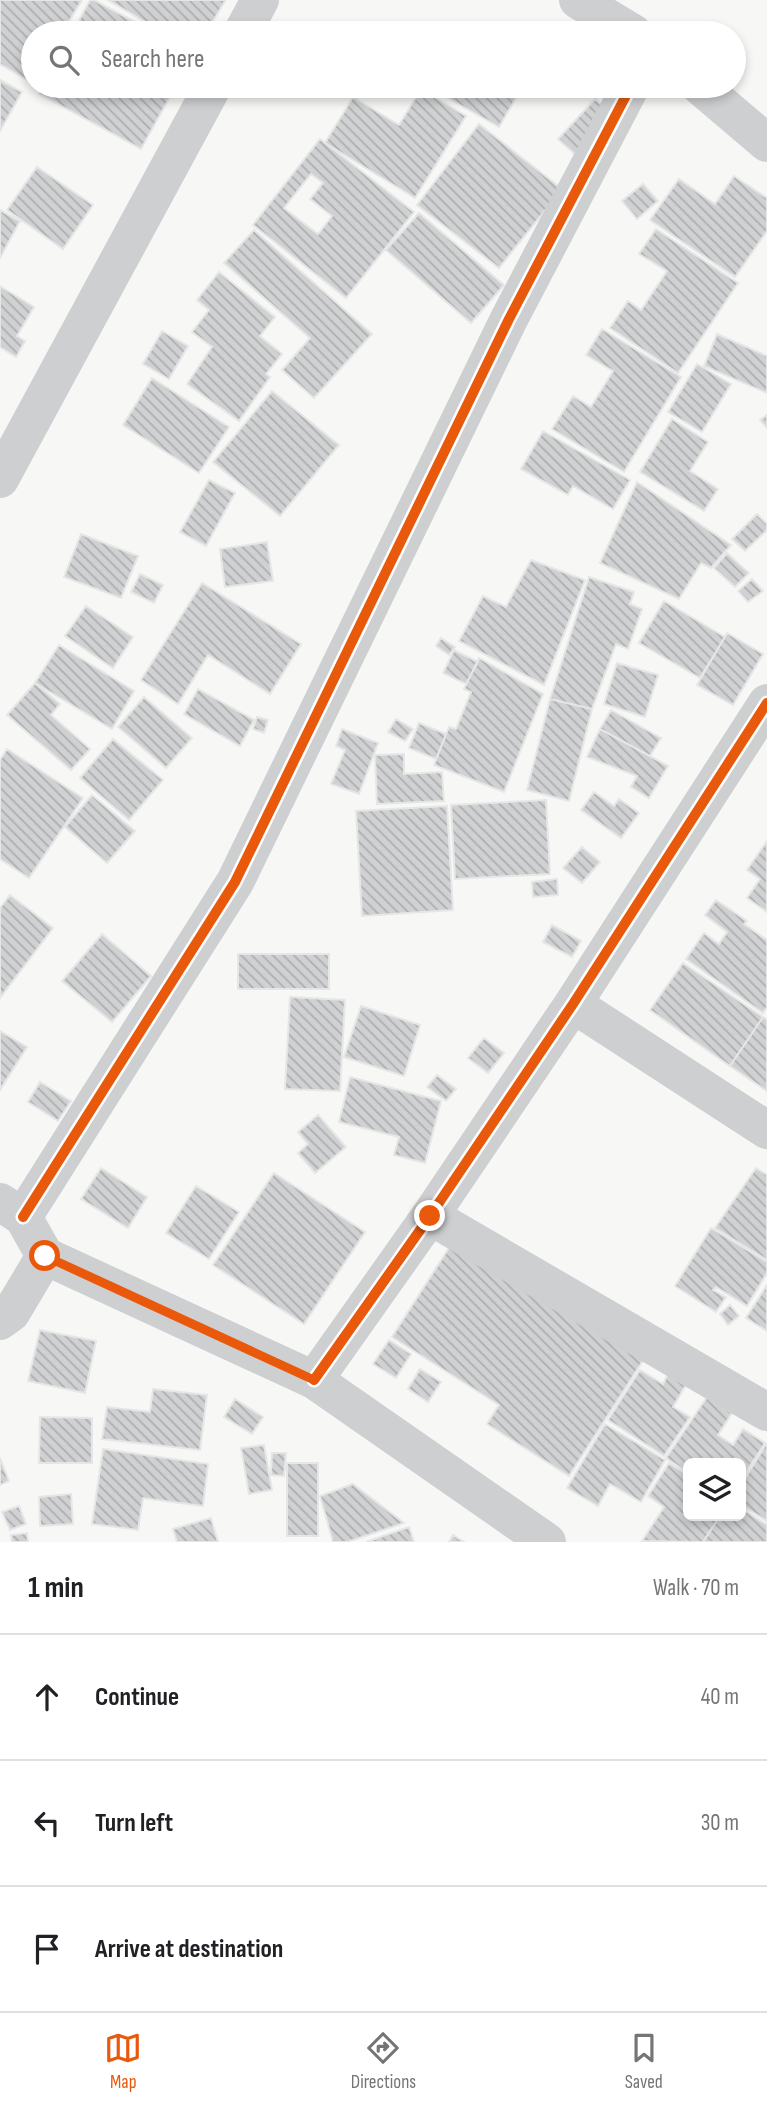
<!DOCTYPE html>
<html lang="en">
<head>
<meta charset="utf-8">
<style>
	body { margin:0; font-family:"Sofia Sans Condensed",sans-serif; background:#f2f2f2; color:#202124 }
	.controls { position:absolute; right:21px; bottom:21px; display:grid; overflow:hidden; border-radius:10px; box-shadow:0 4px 10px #0003 }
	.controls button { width:63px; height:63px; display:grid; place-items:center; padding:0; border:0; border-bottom:2px solid #e0e0e0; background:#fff; color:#202124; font:35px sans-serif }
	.stop { position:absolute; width:21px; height:21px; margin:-16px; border:5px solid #ea580c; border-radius:50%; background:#fff }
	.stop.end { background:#ea580c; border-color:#fff; box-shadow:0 2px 7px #0008 }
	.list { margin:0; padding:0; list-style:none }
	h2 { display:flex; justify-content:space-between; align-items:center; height:91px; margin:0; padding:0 28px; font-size:30px }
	h2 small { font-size:23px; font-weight:400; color:#757577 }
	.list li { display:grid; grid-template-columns:46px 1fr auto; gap:21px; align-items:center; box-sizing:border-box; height:126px; padding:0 28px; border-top:2px solid #e0e0e0 }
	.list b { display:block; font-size:26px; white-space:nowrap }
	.list em { font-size:23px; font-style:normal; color:#757577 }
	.icon { flex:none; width:38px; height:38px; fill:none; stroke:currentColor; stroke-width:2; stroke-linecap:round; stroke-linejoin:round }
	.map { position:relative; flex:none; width:767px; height:1542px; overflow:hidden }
	.search { position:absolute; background:#fff; box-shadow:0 4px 10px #0003; left:21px; right:21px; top:21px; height:77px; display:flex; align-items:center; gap:18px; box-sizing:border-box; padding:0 24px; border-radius:38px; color:#757577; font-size:26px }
	.sheet { height:469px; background:#fff }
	nav { display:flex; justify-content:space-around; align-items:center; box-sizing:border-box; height:98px; border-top:2px solid #e0e0e0; background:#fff; font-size:19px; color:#757577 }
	nav a { display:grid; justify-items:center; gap:4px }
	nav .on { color:#ea580c }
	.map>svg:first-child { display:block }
</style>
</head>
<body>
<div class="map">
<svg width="767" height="1542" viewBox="0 0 767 1542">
	<defs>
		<pattern id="building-back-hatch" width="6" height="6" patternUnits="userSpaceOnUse" patternTransform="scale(1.75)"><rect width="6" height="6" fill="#d0d1d2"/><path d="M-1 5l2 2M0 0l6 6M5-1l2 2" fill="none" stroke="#adaeb0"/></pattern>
	</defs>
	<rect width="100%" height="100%" fill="#f7f7f6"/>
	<path fill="url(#building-back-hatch)" stroke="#e6e6e6" stroke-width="2" fill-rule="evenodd" d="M0 0H82L62 33H33L32 83 0 64Z
		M90 0H94L156 33H72Z
		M108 0H224L225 1 206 33H164Z
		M0 80 22 92 0 131Z
		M43 86H176L141 149 39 94Z
		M453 86H523L499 127 446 97Z
		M421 89 466 116 415 198 325 143 353 97 399 125Z
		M595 99 613 114 576 155 558 139Z
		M479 124 562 189 499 268 417 205Z
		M320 139 414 212 346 298 253 225ZM311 174 323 183 310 199 332 216 318 234 284 208Z
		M37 167 93 205 63 249 7 210Z
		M734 176 767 198V231L735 277 650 220 679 179 715 204Z
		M643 184 658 201 637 219 622 201Z
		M0 210 20 221 0 258Z
		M419 213 504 285 471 323 386 250Z
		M656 229 738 283 678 373 610 328 628 301 641 310 667 271 639 254Z
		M254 230 372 334 314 398 282 370 310 338 224 263Z
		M219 272 275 317 260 336 282 354 266 374 270 377 239 421 187 384 212 347 192 332 209 310 197 300Z
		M0 286 34 307 17 336 25 341 16 357 0 347Z
		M602 329 681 377 624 472 552 429 573 396 591 407 613 371 586 355Z
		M162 331 188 346 169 379 143 364Z
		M717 334 767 356V393L704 366Z
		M697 364 731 384 702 432 668 412Z
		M152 378 229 427 199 473 123 425Z
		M272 391 339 445 280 516 213 462Z
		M767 415V428L760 420Z
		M672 419 708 442 690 471 718 489 704 511 640 472Z
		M543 431 630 480 613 509 573 486 568 495 521 469Z
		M209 480 235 493 206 546 180 532Z
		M637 482 731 545 711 568 701 563 679 599 600 563Z
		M757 514 767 524V530L745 551 732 539Z
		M81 534 138 556 121 598 64 577Z
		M267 542 273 581 225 587 220 549Z
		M727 553 749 573 735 587 714 568Z
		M531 560 585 580 544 685 459 641 483 596 506 607Z
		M140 574 163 585 154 603 131 592Z
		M589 577 634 592 630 604 642 609 628 649 616 644 592 709 550 699Z
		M752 579 763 591 748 602 738 591Z
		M202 583 301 644 270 694 208 655 178 704 141 680Z
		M664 601 725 637 700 678 639 643Z
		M86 606 133 637 113 668 65 636Z
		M727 633 763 654 733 705 697 685Z
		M441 638 455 647 449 655 436 646Z
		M59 645 134 691 112 729 35 683Z
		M454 650 478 662 466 684 443 673Z
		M479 658 543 694 504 792 434 765 449 727 456 729 471 692 464 689Z
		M617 663 658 675 645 717 604 704Z
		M35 683 60 704 51 715 90 749 71 770 7 715Z
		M198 689 254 720 240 746 184 714Z
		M144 697 192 738 166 768 118 727Z
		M550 699 592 709 569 801 527 790Z
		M611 710 661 738 650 756 600 729Z
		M257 717 268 720 264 733 253 729Z
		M396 719 413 729 405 741 388 732Z
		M419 723 446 734 436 759 409 748Z
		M342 729 378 743 359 794 331 784 345 750 336 746Z
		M600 729 668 766 649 798 631 787 637 776 587 757Z
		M113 739 163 780 129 820 80 778Z
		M7 749 83 798 29 878 0 859V760Z
		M404 754V774L442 772 444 801 377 804 375 755Z
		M594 792 614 806 619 799 639 813 621 838 581 810Z
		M92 795 135 831 107 863 65 827Z
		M546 800 550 874 455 879 451 805Z
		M447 806 453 910 362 916 356 811Z
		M767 841V912L747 898 760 879 747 870Z
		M582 847 600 862 582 883 563 868Z
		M557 879 558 895 533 897 532 882Z
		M10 895 53 928 0 998V908Z
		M716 900 747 921 744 924 767 940V1007L763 1013 686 959 704 933 719 944 727 932 705 915Z
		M552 925 581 941 572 957 543 942Z
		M102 934 151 976 112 1022 62 981Z
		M238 954H329V989H238Z
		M683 963 763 1017 730 1066 650 1010Z
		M290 997 345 1000 340 1091 285 1089Z
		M361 1006 420 1025 404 1076 344 1057Z
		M763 1017 767 1020V1091L730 1066Z
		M0 1031 27 1047 0 1090Z
		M484 1038 504 1053 488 1073 468 1058Z
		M437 1075 456 1089 446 1101 427 1087Z
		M350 1077 441 1101 425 1163 394 1155 399 1137 339 1122Z
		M40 1082 71 1101 58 1121 28 1102Z
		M318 1115 346 1147 315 1173 298 1153 308 1144 298 1132Z
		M101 1168 147 1197 128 1228 81 1199Z
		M756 1168 767 1175V1260L715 1228Z
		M274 1173 365 1232 304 1324 213 1265Z
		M196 1186 239 1212 209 1259 166 1233Z
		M711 1228 767 1262V1273L747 1306 716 1287 713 1290 726 1297 716 1312 675 1286Z
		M454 1240 644 1359 569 1476 487 1424 499 1405 392 1337Z
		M767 1285V1331L746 1318Z
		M730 1305 739 1316 728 1325 720 1314Z
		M40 1330 96 1341 85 1393 28 1381Z
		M389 1340 411 1354 396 1378 373 1364Z
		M420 1369 441 1382 428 1402 408 1389Z
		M640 1370 663 1384 669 1372 687 1383 673 1407 690 1417 664 1456 608 1420Z
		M153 1389 207 1395 200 1450 102 1439 107 1407 150 1412Z
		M707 1397 732 1413 718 1435 733 1445 743 1429 765 1443 741 1480V1463H688V1473L666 1458Z
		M235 1399 263 1417 252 1434 224 1417Z
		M40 1417 92 1418V1463H39Z
		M605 1424 665 1460 641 1502 610 1484 598 1506 567 1488Z
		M766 1444 767 1445V1521L741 1505V1485Z
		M264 1445 272 1490 249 1494 241 1448Z
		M103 1449 208 1464 203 1506 143 1498 138 1530 92 1524Z
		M272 1453H286L284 1476 271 1475Z
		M0 1458 9 1481 0 1485Z
		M287 1463H318V1536H287Z
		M669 1463 688 1475V1516H720L703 1542 642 1541 664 1507 648 1496Z
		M353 1484 404 1523 347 1542H333L320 1496Z
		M71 1494 73 1524 40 1526 39 1497Z
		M19 1506 26 1524 10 1530 2 1512Z
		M741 1508 767 1525V1542H703L720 1516H741Z
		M211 1518 218 1542H177L173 1529Z
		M409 1527 414 1542H366Z
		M27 1533 28 1542H12L11 1535Z
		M453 1535 464 1542H449Z"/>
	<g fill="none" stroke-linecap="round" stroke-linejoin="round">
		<path stroke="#cecfd1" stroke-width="38" d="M578 0 633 33
			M242 33 260 0
			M700 86 767 143
			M0 479 213 86
			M573 1004 767 1130
			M430 1216 767 1412
			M23 1217 235 882 509 319 631 86
			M0 1321 11 1313 45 1256
			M314 1380 430 1216 573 1004 767 703"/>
		<path stroke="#cecfd1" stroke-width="38" d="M0 1202 23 1217 45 1256 314 1380 547 1542"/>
		<defs>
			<path id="cycleway" d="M23 1217 235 882 509 319 631 86
				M314 1380 430 1216 573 1004 767 703"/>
		</defs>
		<use href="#cycleway" stroke="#fff" stroke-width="15"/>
		<use href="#cycleway" stroke="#e8590c" stroke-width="10"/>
	</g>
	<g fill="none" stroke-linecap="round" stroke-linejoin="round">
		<path stroke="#ea580c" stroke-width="9" d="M45 1256 314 1380 430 1216"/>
	</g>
</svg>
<div class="controls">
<button><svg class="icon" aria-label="layers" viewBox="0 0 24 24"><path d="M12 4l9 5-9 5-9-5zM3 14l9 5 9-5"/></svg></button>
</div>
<div class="stop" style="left:45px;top:1256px"></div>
<div class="stop end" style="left:430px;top:1216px"></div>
<div class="search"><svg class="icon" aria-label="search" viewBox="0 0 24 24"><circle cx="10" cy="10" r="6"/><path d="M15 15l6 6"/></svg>Search here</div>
</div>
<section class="sheet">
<h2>1 min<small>Walk · 70 m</small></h2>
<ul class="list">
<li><svg class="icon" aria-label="ahead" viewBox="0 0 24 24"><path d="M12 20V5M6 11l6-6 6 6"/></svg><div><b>Continue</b></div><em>40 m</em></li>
<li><svg class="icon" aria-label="left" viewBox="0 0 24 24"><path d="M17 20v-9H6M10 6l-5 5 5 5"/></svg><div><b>Turn left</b></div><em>30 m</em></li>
<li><svg class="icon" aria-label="arrive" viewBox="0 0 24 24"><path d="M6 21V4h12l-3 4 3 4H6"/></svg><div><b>Arrive at destination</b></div></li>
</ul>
</section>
<nav>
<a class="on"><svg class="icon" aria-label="map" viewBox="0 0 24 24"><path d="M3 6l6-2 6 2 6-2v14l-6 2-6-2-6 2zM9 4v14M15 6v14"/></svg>Map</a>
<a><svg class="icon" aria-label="directions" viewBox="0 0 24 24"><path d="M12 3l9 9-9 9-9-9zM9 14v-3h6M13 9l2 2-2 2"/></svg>Directions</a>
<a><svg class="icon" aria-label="saved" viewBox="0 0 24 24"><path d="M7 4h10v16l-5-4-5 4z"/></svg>Saved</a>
</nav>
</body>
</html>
